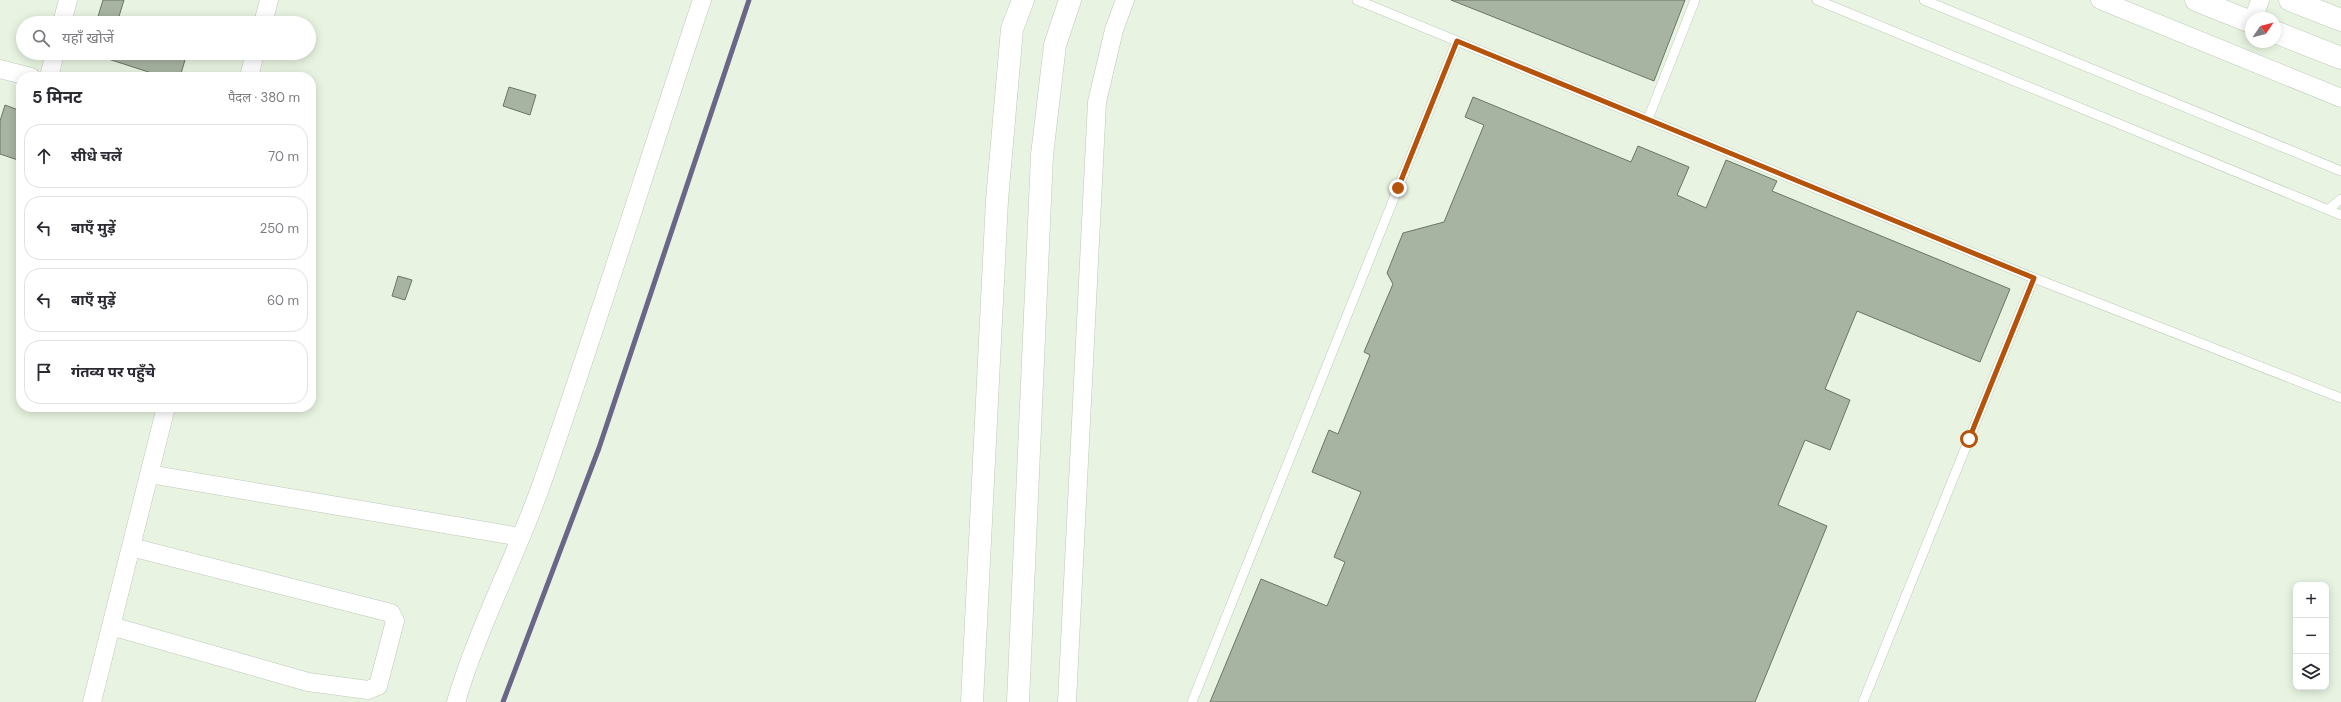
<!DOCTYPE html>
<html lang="hi">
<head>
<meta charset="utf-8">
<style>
	body { margin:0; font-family:"DM Sans","Noto Sans Devanagari",sans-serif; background:#f7f7f7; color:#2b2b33 }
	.controls { position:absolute; right:12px; bottom:12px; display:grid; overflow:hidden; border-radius:8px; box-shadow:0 2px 10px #0003 }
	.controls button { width:36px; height:36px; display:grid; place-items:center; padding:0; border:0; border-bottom:1px solid #e1e1e2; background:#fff; color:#2b2b33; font:20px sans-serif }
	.compass { position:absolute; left:2245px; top:12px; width:36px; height:36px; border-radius:50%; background:#fff; box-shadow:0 2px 10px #0003; rotate:55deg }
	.stop { position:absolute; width:12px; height:12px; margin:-9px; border:3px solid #b45309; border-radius:50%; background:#fff }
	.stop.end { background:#b45309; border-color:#fff; box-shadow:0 1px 4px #0008 }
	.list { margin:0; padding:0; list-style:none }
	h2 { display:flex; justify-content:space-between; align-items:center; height:52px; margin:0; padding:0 16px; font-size:17px }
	h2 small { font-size:13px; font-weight:400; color:#7c7c81 }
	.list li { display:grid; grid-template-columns:26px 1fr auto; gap:12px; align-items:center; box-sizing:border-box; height:64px; margin:0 8px 8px; padding:0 8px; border:1px solid #e1e1e2; border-radius:16px }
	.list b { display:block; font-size:15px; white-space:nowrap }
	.list em { font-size:13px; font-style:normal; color:#7c7c81 }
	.icon { flex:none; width:22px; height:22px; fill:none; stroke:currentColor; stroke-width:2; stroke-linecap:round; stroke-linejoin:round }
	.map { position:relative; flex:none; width:2341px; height:702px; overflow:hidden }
	.search { position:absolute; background:#fff; box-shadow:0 2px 10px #0003; left:16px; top:16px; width:300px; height:44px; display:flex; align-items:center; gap:10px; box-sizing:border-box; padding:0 14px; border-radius:22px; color:#7c7c81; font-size:15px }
	.panel { position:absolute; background:#fff; box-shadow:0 2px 10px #0003; left:16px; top:72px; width:300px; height:340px; border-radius:16px }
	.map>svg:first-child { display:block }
</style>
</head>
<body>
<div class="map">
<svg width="2341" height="702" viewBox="0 0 2341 702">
	<rect width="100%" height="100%" fill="#e8f4e1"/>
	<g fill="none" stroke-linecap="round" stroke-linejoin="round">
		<path stroke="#696687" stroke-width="5" d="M503 702 599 448 749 0"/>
	</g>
	<path fill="#a8b4a2" stroke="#6b7565" d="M103 0H124L117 23H96Z
		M1451 0H1685L1654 81Z
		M100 53H187L180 77H164L99 56Z
		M509 87 536 95 530 115 503 106Z
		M1473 97 1631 162 1638 146 1689 167 1677 195 1706 208 1726 160 1777 181 1772 191 2010 289 1980 362 1857 311 1825 389 1850 400 1830 450 1805 440 1778 505 1827 526 1755 702H1210L1261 579 1327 606 1345 562 1334 557 1361 492 1312 472 1329 430 1338 434 1370 355 1364 352 1393 284 1387 273 1403 233 1444 222 1484 125 1465 117Z
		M5 105 21 111V161L0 154V121Z
		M398 276 412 280 405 300 392 296Z"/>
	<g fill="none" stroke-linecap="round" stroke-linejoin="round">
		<defs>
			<path id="lane" d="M1357 0 2034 278 2341 398
				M1817 0 2341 215
				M1924 0 2341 171
				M1648 119 1695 0
				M2329 209 2341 199
				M1192 702 1457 41
				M1863 702 2034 278"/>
			<path id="street" d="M2100 0 2341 98
				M2254 18 2260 0
				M62 23 68 0
				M263 23 269 0
				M0 69 31 77
				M49 77 55 53
				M249 77 255 53
				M149 474 521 537
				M111 626 308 682 368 690 378 686 395 621 391 613 131 547
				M92 702 166 407
				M456 702C478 627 516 557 542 483 598 323 648 161 702 0
				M1067 702 1097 102 1114 30 1125 0"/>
			<path id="secondary" d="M2196 0 2251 22
				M2290 0 2341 20
				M2275 32 2341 58
				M972 702 997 200 1012 29 1023 0
				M1018 702 1042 155 1055 45 1070 0"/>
		</defs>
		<use href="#lane" stroke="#bdc9b7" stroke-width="10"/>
		<use href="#street" stroke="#bdc9b7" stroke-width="19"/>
		<use href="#secondary" stroke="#bdc9b7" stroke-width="23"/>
		<use href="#lane" stroke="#fff" stroke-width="9"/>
		<use href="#street" stroke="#fff" stroke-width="18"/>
		<use href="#secondary" stroke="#fff" stroke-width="22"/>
	</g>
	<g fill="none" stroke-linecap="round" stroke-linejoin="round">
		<path stroke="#b45309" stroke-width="5" d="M1398 188 1457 41 2034 278 1969 439"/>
	</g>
</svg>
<div class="controls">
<button>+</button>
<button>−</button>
<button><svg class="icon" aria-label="layers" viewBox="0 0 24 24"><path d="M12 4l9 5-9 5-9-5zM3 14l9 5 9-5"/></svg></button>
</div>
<svg class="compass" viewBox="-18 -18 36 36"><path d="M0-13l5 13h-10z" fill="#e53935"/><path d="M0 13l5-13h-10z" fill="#7c7c81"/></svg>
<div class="stop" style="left:1969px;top:439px"></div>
<div class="stop end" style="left:1398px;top:188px"></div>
<div class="search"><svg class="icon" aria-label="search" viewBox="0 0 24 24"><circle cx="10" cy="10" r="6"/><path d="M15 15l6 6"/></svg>यहाँ खोजें</div>
<section class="panel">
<h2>5 मिनट<small>पैदल · 380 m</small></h2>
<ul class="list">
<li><svg class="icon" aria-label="ahead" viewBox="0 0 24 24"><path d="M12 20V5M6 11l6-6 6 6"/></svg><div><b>सीधे चलें</b></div><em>70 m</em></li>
<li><svg class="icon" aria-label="left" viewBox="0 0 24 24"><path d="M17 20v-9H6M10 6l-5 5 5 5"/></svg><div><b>बाएँ मुड़ें</b></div><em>250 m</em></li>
<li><svg class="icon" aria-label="left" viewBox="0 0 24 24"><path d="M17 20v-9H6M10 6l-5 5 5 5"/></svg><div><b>बाएँ मुड़ें</b></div><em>60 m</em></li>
<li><svg class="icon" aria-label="arrive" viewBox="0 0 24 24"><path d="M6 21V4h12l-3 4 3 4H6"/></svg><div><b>गंतव्य पर पहुँचे</b></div></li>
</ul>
</section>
</div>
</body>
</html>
